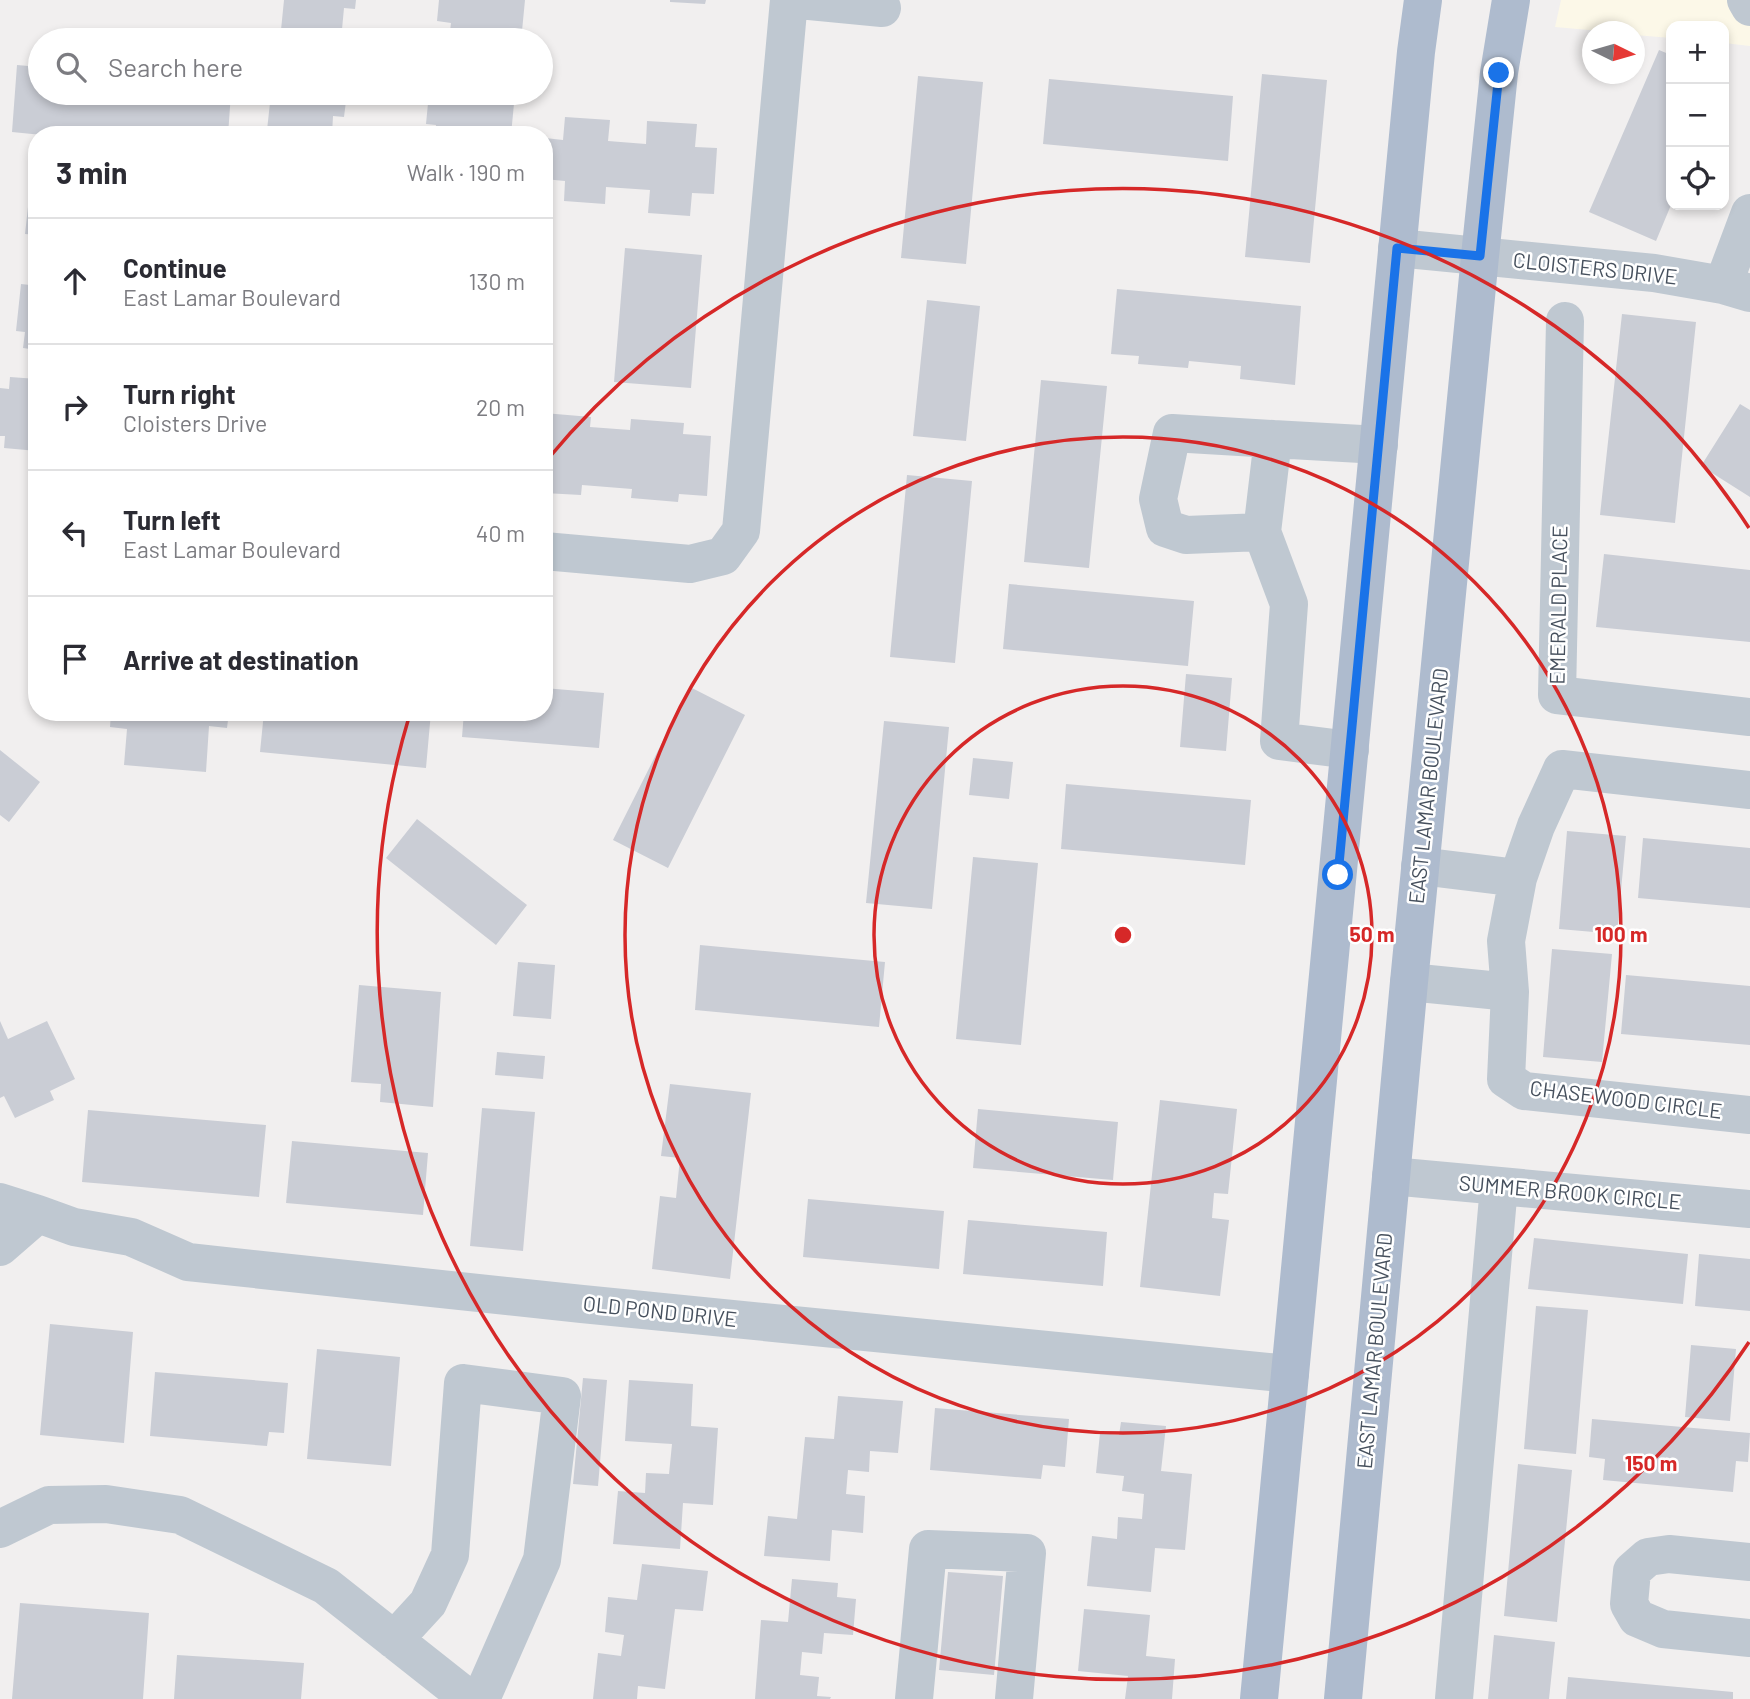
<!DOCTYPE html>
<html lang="en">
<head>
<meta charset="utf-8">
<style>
	body { margin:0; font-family:Barlow,sans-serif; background:#f7f7f7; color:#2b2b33 }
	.controls { position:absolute; right:21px; top:21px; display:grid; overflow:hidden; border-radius:14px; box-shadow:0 4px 10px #0003 }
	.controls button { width:63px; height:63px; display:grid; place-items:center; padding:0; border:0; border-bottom:2px solid #e1e1e2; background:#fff; color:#2b2b33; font:35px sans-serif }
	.compass { position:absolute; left:1582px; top:21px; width:63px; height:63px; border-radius:50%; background:#fff; box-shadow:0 4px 10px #0003; rotate:95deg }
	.stop { position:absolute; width:21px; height:21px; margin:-16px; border:5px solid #1a73e8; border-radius:50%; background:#fff }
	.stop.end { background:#1a73e8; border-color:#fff; box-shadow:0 2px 7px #0008 }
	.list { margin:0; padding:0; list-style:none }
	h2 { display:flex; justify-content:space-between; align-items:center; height:91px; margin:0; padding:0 28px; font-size:30px }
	h2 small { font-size:23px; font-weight:400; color:#7c7c81 }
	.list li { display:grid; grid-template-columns:46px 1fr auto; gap:21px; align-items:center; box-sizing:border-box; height:126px; padding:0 28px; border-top:2px solid #e1e1e2 }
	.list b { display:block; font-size:26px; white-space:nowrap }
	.list p { margin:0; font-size:23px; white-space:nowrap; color:#7c7c81 }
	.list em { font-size:23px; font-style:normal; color:#7c7c81 }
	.icon { flex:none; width:38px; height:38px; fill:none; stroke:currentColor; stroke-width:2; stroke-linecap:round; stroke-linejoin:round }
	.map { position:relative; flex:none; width:1750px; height:1699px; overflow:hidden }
	.search { position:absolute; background:#fff; box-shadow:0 4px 10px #0003; left:28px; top:28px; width:525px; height:77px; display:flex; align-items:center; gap:18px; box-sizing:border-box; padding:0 24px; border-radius:38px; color:#7c7c81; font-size:26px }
	.panel { position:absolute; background:#fff; box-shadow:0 4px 10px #0003; left:28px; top:126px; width:525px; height:595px; border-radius:28px }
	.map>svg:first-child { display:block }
</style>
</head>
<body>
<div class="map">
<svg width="1750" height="1699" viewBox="0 0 1750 1699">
	<rect width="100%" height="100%" fill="#f1efef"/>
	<path fill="#fcf8e8" d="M1561 0H1750V46L1724 43V26H1671V38L1635 35 1634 32 1600 31 1555 27Z"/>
	<path fill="#cacdd5" d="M284 0H356L355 9 344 8 341 40H280Z
		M439 0H525L522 31 511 30 510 40H449L451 23 437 21Z
		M670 0H706L705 4 670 2Z
		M1659 50 1671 55V205L1656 241 1589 212Z
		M17 65 40 67V93H231L228 135H42L12 132Z
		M1262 74 1327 80 1310 263 1245 257Z
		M918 76 983 82 966 264 901 258Z
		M1049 79 1233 96 1228 161 1043 144Z
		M261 93H347L344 117 333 116 332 135 267 130 270 103 260 102Z
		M429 93H515L511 135H435L436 125 426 124Z
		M565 117 610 120 608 141 646 144 647 121 697 124 695 147 717 148 714 194 692 193 690 216 648 213 650 190 606 187 605 204 564 201 565 181 544 179V146L545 138 563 140Z
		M30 189 37 190V235L25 234Z
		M35 239H37V350L23 348 25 332 16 331 21 284 30 285Z
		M625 248 702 255 691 388 614 382Z
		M1117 289 1301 306 1295 385 1240 379 1241 366 1189 361 1188 368 1138 364 1139 356 1111 354Z
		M927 300 980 306 966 441 913 436Z
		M1622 314 1696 322 1675 523 1600 515Z
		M10 377 37 379V451L4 448 5 436H0V388L9 389Z
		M1041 380 1107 386 1089 568 1024 562Z
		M1740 404 1750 410V497L1701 466Z
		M544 413 591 417 590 427 630 430 631 419 684 423 683 434 711 436 707 496 679 494 678 502 631 498 632 489 582 485 581 495 544 493Z
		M907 475 972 481 955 663 890 657Z
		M1604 554 1750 570V642L1596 627Z
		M1009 584 1194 601 1188 666 1003 649Z
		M1186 674 1232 678 1226 751 1180 747Z
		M690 687 745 715 668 868 613 840Z
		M544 688 604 693 599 748 462 737 464 712H544Z
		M111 712H229L227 728 209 726 206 772 124 765 127 729 110 727Z
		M264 712H431L426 768 260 752Z
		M884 721 949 727 932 909 866 903Z
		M0 750 40 782 9 822 0 815Z
		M973 758 1013 762 1009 799 969 795Z
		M1066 784 1251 800 1245 865 1061 849Z
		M417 819 527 905 496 945 386 858Z
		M1567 831 1626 836 1617 934 1559 929Z
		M1643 838 1750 848V908L1638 898Z
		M973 857 1038 863 1021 1045 956 1039Z
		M700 945 885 962 879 1027 695 1010Z
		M1552 949 1612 954 1602 1062 1543 1057Z
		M518 962 555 965 551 1019 513 1016Z
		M1626 975 1750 986V1045L1621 1034Z
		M359 985 441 992 433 1107 380 1102 381 1084 351 1082Z
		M0 1021 8 1039 47 1021 75 1079 50 1091 54 1100 15 1118 4 1096 0 1098Z
		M497 1052 545 1056 543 1079 495 1075Z
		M670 1084 751 1093 730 1279 652 1269 660 1196 676 1198 680 1158 661 1156Z
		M1160 1100 1237 1109 1228 1194 1214 1193 1212 1218 1229 1220 1220 1296 1140 1287Z
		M482 1108 535 1112 523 1251 470 1246Z
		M978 1109 1118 1122 1113 1180 973 1168Z
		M88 1110 266 1125 259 1197 82 1182Z
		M292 1141 428 1153 423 1215 286 1203Z
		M808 1199 944 1211 939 1269 803 1257Z
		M968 1220 1107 1232 1103 1286 963 1274Z
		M1534 1238 1688 1254 1683 1304 1528 1289Z
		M1699 1254 1750 1259V1311L1695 1306Z
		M1536 1306 1588 1310 1576 1454 1524 1449Z
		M50 1324 133 1332 124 1443 40 1435Z
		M1691 1345 1736 1349 1730 1421 1685 1417Z
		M317 1349 400 1357 391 1466 307 1459Z
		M155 1372 288 1383 284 1433 269 1432 267 1446 150 1436Z
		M583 1378 607 1380 598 1486 573 1484Z
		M629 1380 693 1384 691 1426 718 1428 713 1505 683 1503 680 1549 613 1544 618 1491 645 1493 646 1473 669 1474 672 1444 625 1441Z
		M838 1396 903 1401 898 1453 870 1451 869 1472 848 1470 846 1494 865 1496 863 1533 832 1530 830 1561 764 1556 768 1516 797 1519 805 1437 834 1439Z
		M935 1408 1069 1419 1065 1467 1043 1465 1041 1479 930 1470Z
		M1592 1419 1750 1433 1748 1462 1736 1461 1733 1492 1603 1480 1605 1459 1589 1457Z
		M1121 1422 1166 1426 1161 1471 1192 1474 1185 1550 1155 1548 1151 1592 1087 1586 1092 1536 1117 1539 1118 1517 1142 1519 1144 1494 1122 1491 1124 1476 1096 1473 1100 1433 1119 1435Z
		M1518 1464 1572 1470 1557 1622 1504 1616Z
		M642 1564 708 1571 703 1611 675 1609 665 1689 638 1686 637 1699H593L598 1653 621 1656 624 1635 605 1632 608 1597 637 1600Z
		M948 1572 1003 1576 994 1675 939 1670Z
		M792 1579 838 1583 837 1597 856 1599 853 1635 824 1633 822 1654 802 1652 800 1675 819 1677 817 1696 831 1697 830 1699H755L761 1620 788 1622Z
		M20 1603 149 1613 143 1699H12Z
		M1084 1609 1150 1615 1146 1656 1175 1659 1172 1699H1125L1128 1676 1078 1671Z
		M1494 1635 1555 1642 1549 1699H1488Z
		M177 1655 304 1663 301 1699H174Z
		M1568 1677 1733 1692V1699H1566Z"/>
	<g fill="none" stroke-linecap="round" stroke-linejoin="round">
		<path stroke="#bfc8d1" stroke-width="38" d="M799 0 882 8
			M1746 0 1750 7
			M1397 248 1654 273 1723 285 1750 293
			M1723 285 1750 213
			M1565 321 1557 695 1750 717
			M1262 532 1186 535 1165 528 1158 499 1172 433 1273 439
			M544 551 690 564 723 556 741 531 789 0
			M1350 750 1279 741 1289 604 1262 532 1273 439 1379 445
			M1750 790 1562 769 1536 826 1518 878 1506 941 1510 992 1506 1079 1524 1091 1750 1115
			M1420 866 1518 878
			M1409 982 1510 992
			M1391 1176 1750 1209
			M0 1202 38 1214 0 1247
			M38 1214 74 1227 131 1237 188 1262 582 1304 1290 1374
			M0 1529 49 1505 106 1504 180 1515 326 1586 469 1699
			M1750 1562 1669 1554 1648 1557 1632 1571 1629 1604 1637 1618 1663 1629 1750 1638
			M394 1640 428 1603 450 1555 463 1383 562 1396 542 1560 481 1699
			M914 1699 928 1549 1027 1553 1014 1699
			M1454 1699 1499 1186"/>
		<path stroke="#aebbce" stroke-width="38" d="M1259 1699 1416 52 1423 0
			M1343 1699 1409 982 1480 256 1499 73 1511 0"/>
	</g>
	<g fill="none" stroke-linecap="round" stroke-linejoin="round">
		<path stroke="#1a73e8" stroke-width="9" d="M1338 875 1397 248 1480 256 1499 73"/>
	</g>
	<g fill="none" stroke="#d62828" stroke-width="3.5">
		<circle cx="1123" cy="935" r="249"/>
		<circle cx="1123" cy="935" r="498"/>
		<path d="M1749 1342A747 747 0 0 1 409 717M547 460A747 747 0 0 1 1749 528"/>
	</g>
	<g text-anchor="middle" stroke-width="5" stroke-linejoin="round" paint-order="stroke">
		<g font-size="21" fill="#46505d" stroke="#fff">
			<text transform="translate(1595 269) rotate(6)" y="7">CLOISTERS DRIVE</text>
			<text transform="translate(1559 605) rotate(-89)" y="7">EMERALD PLACE</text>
			<text transform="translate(1429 786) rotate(-84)" y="7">EAST LAMAR BOULEVARD</text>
			<text transform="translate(1626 1100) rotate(7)" y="7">CHASEWOOD CIRCLE</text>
			<text transform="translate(1570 1193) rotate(5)" y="7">SUMMER BROOK CIRCLE</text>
			<text transform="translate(660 1312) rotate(6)" y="7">OLD POND DRIVE</text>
			<text transform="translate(1375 1351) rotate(-85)" y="7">EAST LAMAR BOULEVARD</text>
		</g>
	</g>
	<circle cx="1123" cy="935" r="10" fill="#d62828" stroke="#fff" stroke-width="3.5"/>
	<g font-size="21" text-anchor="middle" font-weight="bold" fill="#d62828" stroke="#fff" stroke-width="5" stroke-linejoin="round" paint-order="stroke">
		<text x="1372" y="942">50 m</text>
		<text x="1621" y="942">100 m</text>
		<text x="1651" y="1471">150 m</text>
	</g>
</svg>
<div class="controls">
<button>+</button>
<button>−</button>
<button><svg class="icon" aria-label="locate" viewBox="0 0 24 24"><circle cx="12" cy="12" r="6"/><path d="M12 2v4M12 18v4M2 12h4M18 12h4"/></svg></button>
</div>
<svg class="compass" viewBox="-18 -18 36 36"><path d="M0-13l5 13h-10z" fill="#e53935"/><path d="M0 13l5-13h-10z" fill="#7c7c81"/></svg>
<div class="stop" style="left:1338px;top:875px"></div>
<div class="stop end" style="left:1499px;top:73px"></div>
<div class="search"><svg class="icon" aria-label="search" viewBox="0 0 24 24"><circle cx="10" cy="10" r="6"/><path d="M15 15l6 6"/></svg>Search here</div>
<section class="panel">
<h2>3 min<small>Walk · 190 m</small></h2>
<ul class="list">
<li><svg class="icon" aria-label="ahead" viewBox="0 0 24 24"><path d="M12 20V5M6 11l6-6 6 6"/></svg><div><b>Continue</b><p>East Lamar Boulevard</p></div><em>130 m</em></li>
<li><svg class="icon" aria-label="right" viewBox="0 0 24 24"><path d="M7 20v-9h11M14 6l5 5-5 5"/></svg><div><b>Turn right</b><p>Cloisters Drive</p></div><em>20 m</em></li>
<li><svg class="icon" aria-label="left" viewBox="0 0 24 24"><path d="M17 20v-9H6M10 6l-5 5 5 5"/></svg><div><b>Turn left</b><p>East Lamar Boulevard</p></div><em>40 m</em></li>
<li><svg class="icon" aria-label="arrive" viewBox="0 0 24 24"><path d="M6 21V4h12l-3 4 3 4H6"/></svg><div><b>Arrive at destination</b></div></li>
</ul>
</section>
</div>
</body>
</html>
